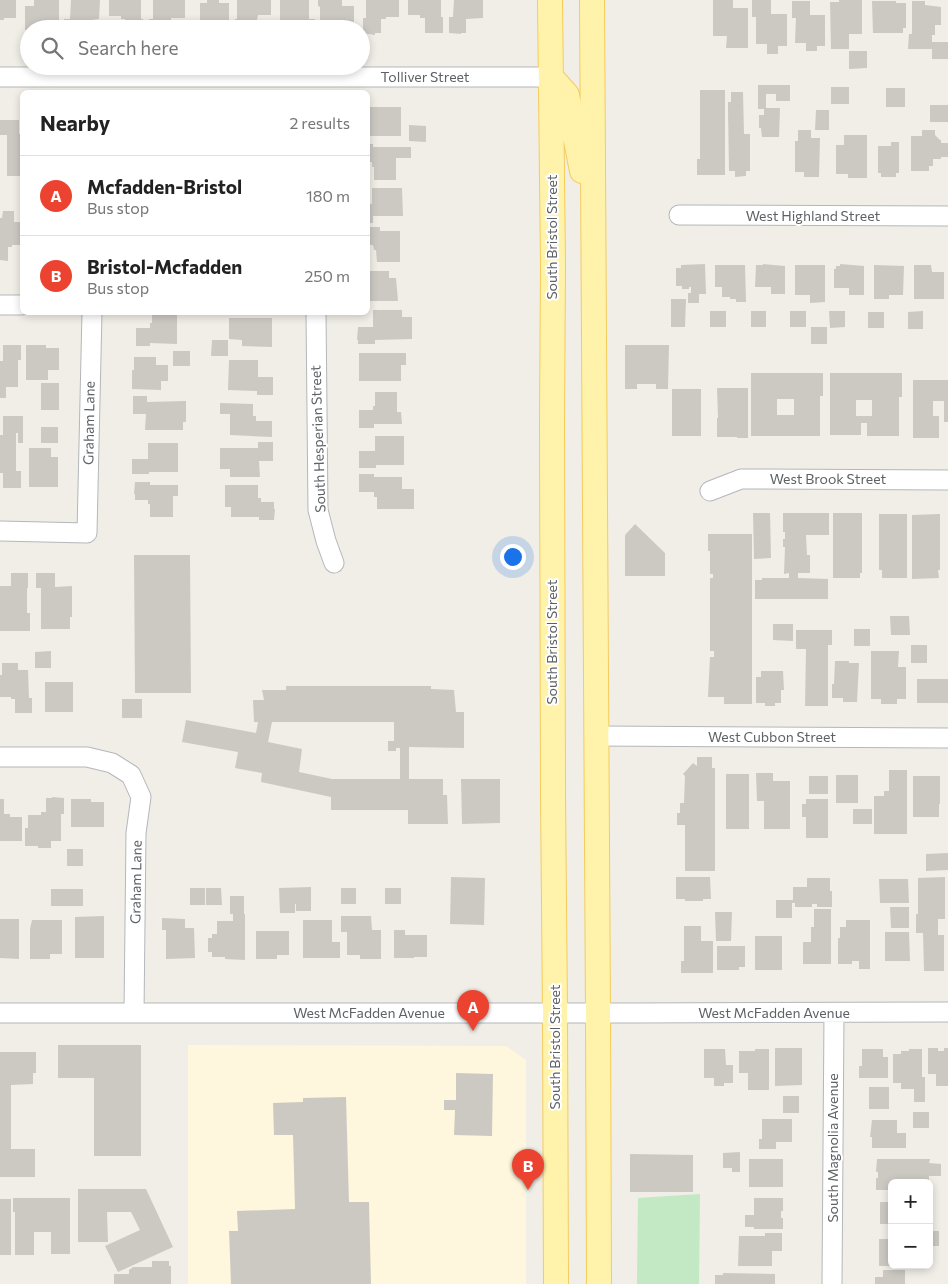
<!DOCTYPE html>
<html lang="en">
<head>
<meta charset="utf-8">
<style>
	body { margin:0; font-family:Commissioner,sans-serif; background:#f6f6f6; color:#222 }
	.controls { position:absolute; right:15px; bottom:15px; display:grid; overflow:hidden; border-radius:8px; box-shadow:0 2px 8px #0003 }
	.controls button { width:45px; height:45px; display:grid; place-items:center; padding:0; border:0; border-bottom:1px solid #e0e0e0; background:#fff; color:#222; font:25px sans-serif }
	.you { position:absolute; left:512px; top:556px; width:18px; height:18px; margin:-12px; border:4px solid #fff; border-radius:50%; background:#1a73e8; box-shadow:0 0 0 8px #1a73e833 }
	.badge { display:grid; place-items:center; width:32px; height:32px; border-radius:50%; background:#ec4331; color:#fff; font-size:16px; font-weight:700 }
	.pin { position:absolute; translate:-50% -41px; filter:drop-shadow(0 1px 2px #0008) }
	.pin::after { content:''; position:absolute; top:26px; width:18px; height:15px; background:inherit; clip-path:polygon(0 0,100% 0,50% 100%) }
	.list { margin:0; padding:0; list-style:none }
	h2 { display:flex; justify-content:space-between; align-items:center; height:65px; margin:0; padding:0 20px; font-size:21px }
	h2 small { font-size:16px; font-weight:400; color:#767676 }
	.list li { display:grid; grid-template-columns:32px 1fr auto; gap:15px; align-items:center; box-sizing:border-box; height:80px; padding:0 20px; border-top:1px solid #e0e0e0 }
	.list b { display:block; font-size:19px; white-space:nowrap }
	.list p { margin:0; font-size:16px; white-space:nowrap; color:#767676 }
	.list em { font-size:16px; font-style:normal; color:#767676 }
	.icon { flex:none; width:28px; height:28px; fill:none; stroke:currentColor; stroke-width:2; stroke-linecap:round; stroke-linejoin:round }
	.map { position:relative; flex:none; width:948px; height:1284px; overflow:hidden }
	.search { position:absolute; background:#fff; box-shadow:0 2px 8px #0003; left:20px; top:20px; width:350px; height:55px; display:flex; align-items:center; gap:12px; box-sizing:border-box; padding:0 18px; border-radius:28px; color:#767676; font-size:19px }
	.panel { position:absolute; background:#fff; box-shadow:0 2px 8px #0003; left:20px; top:90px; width:350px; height:225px; border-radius:8px }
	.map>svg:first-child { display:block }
</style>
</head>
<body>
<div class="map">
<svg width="948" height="1284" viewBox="0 0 948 1284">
	<rect width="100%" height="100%" fill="#f0eee6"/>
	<path fill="#fef7dd" d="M188 1045 506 1046 526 1060V1284H188Z"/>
	<path fill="#c3e8c4" d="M700 1194 699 1284H637L638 1198Z"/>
	<path fill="#ccc9c3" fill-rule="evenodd" d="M0 0H16V18H4V20H0Z
		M34 0H59V29H29V30H25V6H34Z
		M71 0H100L99 19 83 21V29H64V19H70Z
		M109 0H141V19H143V29H125V19H121V16H109Z
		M153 0H185V18H171V21H168V29H149V19H153Z
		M207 0H219V3H229V29H200V3H207Z
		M237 0H271V15H258L257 20H252V29H235V19H237Z
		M280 0H309V19H315V29H296V20H280Z
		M318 0H342V6H354V29H320V7L318 6Z
		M366 0H399V17H386V19H381V33H375V35L363 33V18H366Z
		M408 0H441V17H443V33H425V18H420V15H408Z
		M454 0H483V18L466 19V33H461V34L449 33V17H453Z
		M713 0H733V8H748V48H726L727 36H713Z
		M752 0H771V14H787V46H778V54H767V44H756V17H752Z
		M839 0H862V34H849V49H831L830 2H839Z
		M792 1H810V15H825V46H817V51H806V43H795L796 18H792Z
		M872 1H896V3H906V28H903V33H873Z
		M912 1H925V5L941 7V25H935V35H932V42H948V59H932V49H908L909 34H912Z
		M849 51H867V68L849 69Z
		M758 85H790V101H776V94H766V108H780L779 137H762L761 128H759V115H764V109H758Z
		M831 87H849V104H831Z
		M886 88H905V107H886Z
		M700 90H725V175H697V159H700Z
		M731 92H743L744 134H750V171H746V176L735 177V171H729L728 111H740H728V102H731Z
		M930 105H948V122H930Z
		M368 107H401V136H368Z
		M816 110H829V130H815Z
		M0 120H19V134H22V176H7V135H0Z
		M409 125 426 126V142L409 141Z
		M798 130H811V138H820L819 177H804V172H795V141H798Z
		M922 130H935V135L940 140H941V143H948V157H941V159H933V166H929V171H911V136H922Z
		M844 135H867V178H848V174H836V145H844Z
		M891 142H899V173H896V177H881V173H878V146H891Z
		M368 144H373V147H411V158H396V180H374V167H372V162H368Z
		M372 188H402L403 216H373V223H368V204H372Z
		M3 211H14V222H22V245H12V247H8V261L0 260V218H2Z
		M368 227H380V231H400V262H377L376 250H374L373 245H368Z
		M705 264 706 294H699V303H688V293H691V287H689V289H682V286H676V268H681V265Z
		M763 264 785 266V294H771V287H755L756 265H763Z
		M840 264 864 266V295H849V288H834V269H836V266H840Z
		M715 265H745L746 302H736V299H730V297H722V287H715Z
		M795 265H825V302L810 303V295H795Z
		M874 265 904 266 903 295H889V299H874Z
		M914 265H931L932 272H944V299H914Z
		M368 271H389V278H396L398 301H368Z
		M671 299H686L685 327H671Z
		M373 310H402V317H412V339L375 340V344H358V340H357L358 327H373Z
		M710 311H726V327H710Z
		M751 311H766V327H751Z
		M790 311H806V327H790Z
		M829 311H845V327L830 328Z
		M923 311V329H908V312Z
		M152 312H177V344L150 343V346H136V328H150V323H152Z
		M868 312H884V328H868Z
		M229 318H272V347L242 346V340L229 339Z
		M811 327H827V344H811Z
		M212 340H228V356H211Z
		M3 345H21V360H18V387H6V398H0V361H3Z
		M26 345H46V348H59V370H48V380H26Z
		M625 345H669L668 389H656V384H637V389H625Z
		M173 351H190V366H173Z
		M359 353H406V365H401V381H359Z
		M134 357H156V365H168V381H161V390L132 389V370H134Z
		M229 360H258V377H273V395H257V391L228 390Z
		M751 373H823V396H820V436H751ZM777 399H794V415H777Z
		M830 373H902V397H899V436H867V423H861V435H830ZM856 400H872V416H856Z
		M913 380H948V422H944V401H933V416H939V438H913Z
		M41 383H59V410H41Z
		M717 388H748V438H737V437H717V418H718Z
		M672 389H701V436H672Z
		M375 392H397V412H401L402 424H374V428H359V410H373V406H375Z
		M133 396H147V402L186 401V422H183V430H145L146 414H133Z
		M220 403 253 404V416H256V421H272V437L230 435V414H220Z
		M3 416H23V443H18V433H16V471H21V488H3V473H0V435H3Z
		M41 427H58V443H41Z
		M375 436H404V465H376V468H359V451H375Z
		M258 442H273V461H259L260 477H230V469H220V448H258Z
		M148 443H178V472H149V474H132V459H148Z
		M29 448H51V457H58V487H29Z
		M359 474H374V477H402V489H414V509H377V497H374V492H359Z
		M135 482H150V485H178V496H173V517H150V504H148V500H135V494H134Z
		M225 485H258V498H261V502H274V509H275L274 520H259V517H231V507H225Z
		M753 513H770L771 558 754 559Z
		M783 513H829V535H806L807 555H810V573H798V578L828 579V599H755V580H762V578H789V573L784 574 785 547H783V539H785V532H783Z
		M833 513H862V573H860V578H833Z
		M879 514H907V578H882V570H879Z
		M940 514V570H938L939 578 912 579V515Z
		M635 524 665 553V576H625V535Z
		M708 534H752V704H724V697H708L710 657H714V651H710V578H713V574H710V551H708Z
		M134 555H190L191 693H135Z
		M11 573H28V588H27V613H30V631H0V586H11Z
		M36 573H55V587L72 586V617H70V629H41V588H36Z
		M890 616H909L910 635H891Z
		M773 624H793V641L773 640Z
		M854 629H870V646H854Z
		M796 630H832V645H828V706H805L806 649H796Z
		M911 645H927V663H911Z
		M51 651V668H35V652Z
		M871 651H899L898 667H906V699H897V704H881V699H871Z
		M835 661H849V663H859L857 702H843V698H832V684H834Z
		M2 663H18V670H28L29 698H32V713H15V699H11V697H0V675H2Z
		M761 671H783L784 690H781V703H775V706H765V703H756V677H761Z
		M917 679H948V703H917Z
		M45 682H73V712H45Z
		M286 686H431V689L454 690 456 712H464V748L409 747V779H443V795H447L448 824H408V810H331V797L261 782 262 773 235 768 238 752 182 742 186 720 256 733 258 722H254L253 700H264L262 690H286ZM272 722H394V741H388V751H396V748H400V779H332L299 772 302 749 268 742Z
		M122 699H142V718H122Z
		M697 757H712V768H715V871H685V825H677V813H680V803H684L685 776 683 774 693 763 697 766Z
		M889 770H907V834H874V796H884V791H889Z
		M756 773H773V781H790V829H764V801H757Z
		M726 774H749V829H726Z
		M836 775H858V803H836Z
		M809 776H828V794H809Z
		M913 776H940V804H939V817H913Z
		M461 779H500V823L462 824Z
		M52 797 64 798V814H61V841H51V848H38V846H25V828H28V815H41V812H46V798H52Z
		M0 799H4V814H10V817H22V841H0Z
		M71 799H91V802H104V827H71Z
		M806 799H828V838H806V817H802V804H806Z
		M853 809H872V824H853Z
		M67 849H83V866H67Z
		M948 853V870L926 871V854Z
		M451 877 485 878 484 925 450 924Z
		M676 877H710L711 899H703V901H685V899H676Z
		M945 877V919H938V935H944V971H924L923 933H916V914H918V878Z
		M807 878H830V891H832V907H817V904H812V907H795V903H792V918H776V900H793V887H807Z
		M879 879H908L909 903H880Z
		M311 887V911H296V904H295V913H280L279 888Z
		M190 888H205V905H190Z
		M206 888H221L222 905H206Z
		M341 888H356V904H341Z
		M385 888H401V904H385Z
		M51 889H83V906H51Z
		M230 896H244V914H245V960L225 959V957H212V952H208V938H212V934H217V921H233V914H230Z
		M890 907H909V928H891Z
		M814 909H831V964H803V942H811V927H814Z
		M715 912H732L731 941H716Z
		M104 916V958H75V917Z
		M341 916H371L372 930H381V959H360V955H347V932H341Z
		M162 918 185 919V928H194L195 958 166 959V930H162Z
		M0 919H19V959L0 958Z
		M32 920H62V954H50V959H30V929Z
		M303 920H332V942H340V958H303Z
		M846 920H870V969H859V961H852V964H838V938H840V927H846Z
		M684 926H701V941H713V973H681V961H684Z
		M394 930H405V935H427V957H414V958H394Z
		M256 931H289V955H277V959H256Z
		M885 932H909L910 961H885Z
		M755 936H782V970H755Z
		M717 946H745V967H739V970H717Z
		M58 1045H141V1156H94V1078H58Z
		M775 1048H802V1085L775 1086Z
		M928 1048H938V1051H944V1048H948V1086H936V1074H928Z
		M704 1049H725L726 1065H733V1083H724V1086H714V1078H704Z
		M755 1049H769V1090H748V1073H739V1051H755Z
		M862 1049H883V1057H888V1078H859V1066H862Z
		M909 1049H922V1077H925V1102H914V1089H901V1083H893V1054H901V1051H909Z
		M0 1052H36V1073H33V1084L11 1085V1149H35V1177H0Z
		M456 1073 493 1074 492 1136 454 1135 455 1110H444V1100H456Z
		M869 1087H889V1109H869Z
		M783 1096H799V1113H783Z
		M346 1097 349 1202H369L371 1284H231L229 1231H238L237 1211 295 1209 293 1135H274L273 1103 303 1102V1098Z
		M913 1112H929V1128H913Z
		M762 1119H792V1142H776V1149H759V1139H762Z
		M872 1120H897V1133H906V1148H872V1137H870Z
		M740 1152V1172H732V1168H723V1153Z
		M630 1154 693 1155V1192H630Z
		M749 1159H783V1187H749Z
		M877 1159H930L929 1163 941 1164V1176H929V1183H892V1190H876V1178H878V1172H876Z
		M78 1189H146L173 1247 118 1272 105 1246 140 1230 131 1212H107L108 1242H78Z
		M13 1198H70V1254H51V1232H34V1255H15V1212H13Z
		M754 1198H783V1211H781V1218H783V1229H754V1227H745V1215H754Z
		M0 1199H11V1255H0Z
		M880 1202H892V1224H880Z
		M929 1231H939V1246H929Z
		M765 1233H782V1251H772V1266H738L739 1236H765Z
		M879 1239H892V1266H879Z
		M152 1261H169V1266H171V1284H114V1274H129V1270L133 1267H152Z
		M904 1265H921V1267H904Z
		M883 1270H905V1284H875V1277H883Z
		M723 1273 775 1274V1284H715V1275H723Z"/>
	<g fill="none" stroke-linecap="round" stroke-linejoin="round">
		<defs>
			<path id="minor" d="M0 77H551
				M679 215 948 216
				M0 305H22
				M316 312 318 510 326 541 334 563
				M710 491 741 479 948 480
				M0 531 87 533 92 312
				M596 736 948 738
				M0 757H87L112 763 131 775 141 797 136 833 134 1013
				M0 1013H632L948 1012
				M832 1284 834 1013"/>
			<path id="major" d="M550 0 553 265 552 424 553 795 555 1013 556 1284
				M592 0 598 1013 599 1284
				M551 77 567 95 582 171"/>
		</defs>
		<use href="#minor" stroke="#b4b7bb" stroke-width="21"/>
		<use href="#major" stroke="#f4cc5c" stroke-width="26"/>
		<use href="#minor" stroke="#fff" stroke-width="19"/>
		<use href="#major" stroke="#fff3ac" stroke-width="24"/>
	</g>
	<g text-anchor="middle" stroke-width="4" stroke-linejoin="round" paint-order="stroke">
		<g font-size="14" fill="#5e6267" stroke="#fff">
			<text x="425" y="82">Tolliver Street</text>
			<text x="813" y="221">West Highland Street</text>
			<text transform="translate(552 237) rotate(-90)" y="5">South Bristol Street</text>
			<text transform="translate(89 423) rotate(-89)" y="5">Graham Lane</text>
			<text transform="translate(318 439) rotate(-92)" y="5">South Hesperian Street</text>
			<text x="828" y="484">West Brook Street</text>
			<text transform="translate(552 642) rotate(-90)" y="5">South Bristol Street</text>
			<text x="772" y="742">West Cubbon Street</text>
			<text transform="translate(136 882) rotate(-89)" y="5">Graham Lane</text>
			<text x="369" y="1018">West McFadden Avenue</text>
			<text x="774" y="1018">West McFadden Avenue</text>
			<text transform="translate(555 1047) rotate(-90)" y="5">South Bristol Street</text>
			<text transform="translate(833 1148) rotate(-90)" y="5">South Magnolia Avenue</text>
		</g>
	</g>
</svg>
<div class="controls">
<button>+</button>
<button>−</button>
</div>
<div class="you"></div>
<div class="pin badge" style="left:473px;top:1031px">A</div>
<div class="pin badge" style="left:528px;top:1190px">B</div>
<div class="search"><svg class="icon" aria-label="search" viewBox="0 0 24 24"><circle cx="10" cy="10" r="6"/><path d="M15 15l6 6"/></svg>Search here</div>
<section class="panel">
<h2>Nearby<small>2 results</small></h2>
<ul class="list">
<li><span class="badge">A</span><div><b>Mcfadden-Bristol</b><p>Bus stop</p></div><em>180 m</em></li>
<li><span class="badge">B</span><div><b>Bristol-Mcfadden</b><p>Bus stop</p></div><em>250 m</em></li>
</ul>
</section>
</div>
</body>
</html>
